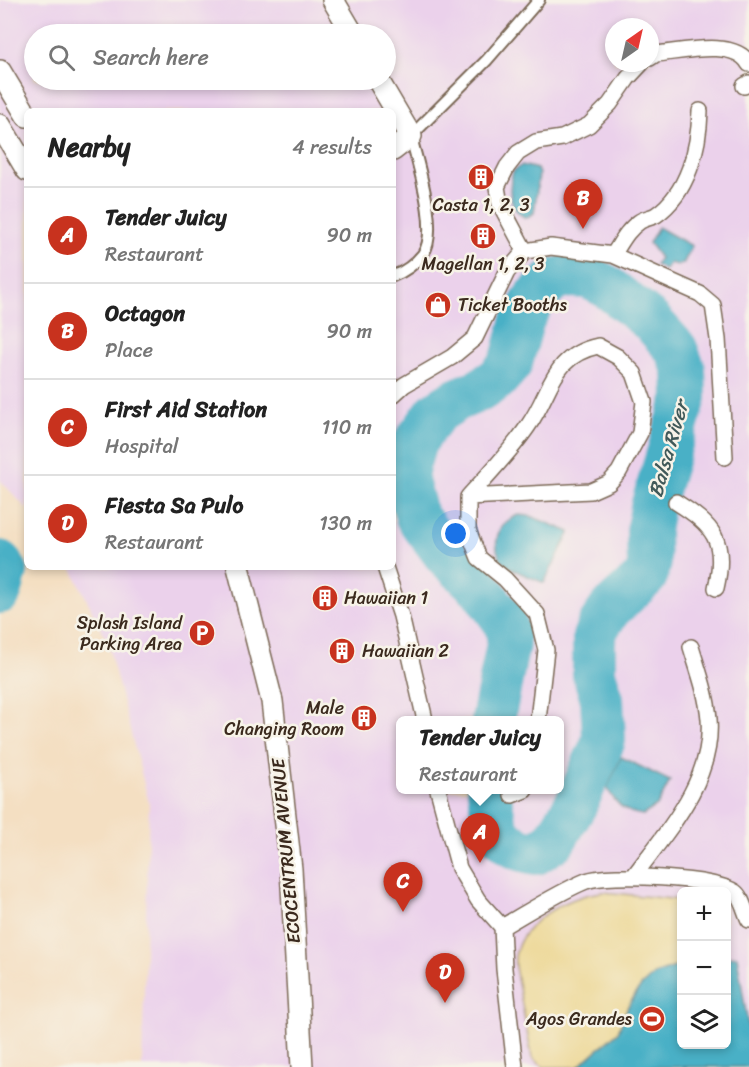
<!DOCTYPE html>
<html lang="en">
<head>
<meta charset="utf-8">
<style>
	body { margin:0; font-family:Sriracha,sans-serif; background:#f6f6f6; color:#222 }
	.controls { position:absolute; right:18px; bottom:18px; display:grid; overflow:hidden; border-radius:9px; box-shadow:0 3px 9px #0003 }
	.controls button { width:54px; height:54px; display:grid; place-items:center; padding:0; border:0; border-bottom:2px solid #e0e0e0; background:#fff; color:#222; font:30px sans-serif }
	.compass { position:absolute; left:605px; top:18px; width:54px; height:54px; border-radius:50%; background:#fff; box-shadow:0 3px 9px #0003; rotate:34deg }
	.you { position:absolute; left:456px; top:534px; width:21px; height:21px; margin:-15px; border:4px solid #fff; border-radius:50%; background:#1a73e8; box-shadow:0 0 0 9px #1a73e833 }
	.badge { display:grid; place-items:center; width:39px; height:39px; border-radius:50%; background:#c8321e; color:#fff; font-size:20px; font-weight:700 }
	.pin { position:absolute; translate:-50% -50px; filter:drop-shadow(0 2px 3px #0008) }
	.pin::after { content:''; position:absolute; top:32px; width:21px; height:18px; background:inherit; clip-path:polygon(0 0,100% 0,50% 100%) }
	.popup { position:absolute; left:396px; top:716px; width:168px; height:78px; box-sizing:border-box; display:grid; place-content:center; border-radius:9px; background:#fff; filter:drop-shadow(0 2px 4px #0005); font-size:20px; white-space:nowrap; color:#767676 }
	.popup b { font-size:22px; color:#222 }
	.popup::after { content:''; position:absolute; left:50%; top:100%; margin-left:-12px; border:12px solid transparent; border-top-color:#fff }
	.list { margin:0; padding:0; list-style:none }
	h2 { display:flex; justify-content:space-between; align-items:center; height:78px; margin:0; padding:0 24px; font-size:26px }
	h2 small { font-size:20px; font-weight:400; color:#767676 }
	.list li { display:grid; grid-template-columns:39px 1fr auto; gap:18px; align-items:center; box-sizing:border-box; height:96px; padding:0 24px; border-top:2px solid #e0e0e0 }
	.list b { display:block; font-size:22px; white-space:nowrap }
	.list p { margin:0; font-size:20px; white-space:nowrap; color:#767676 }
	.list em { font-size:20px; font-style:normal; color:#767676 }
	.icon { flex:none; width:33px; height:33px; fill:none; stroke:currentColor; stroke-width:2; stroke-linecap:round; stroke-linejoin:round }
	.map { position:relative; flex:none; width:749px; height:1067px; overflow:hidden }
	.search { position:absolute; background:#fff; box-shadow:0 3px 9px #0003; left:24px; top:24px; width:372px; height:66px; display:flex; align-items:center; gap:15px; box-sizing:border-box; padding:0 21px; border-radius:33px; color:#767676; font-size:22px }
	.panel { position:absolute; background:#fff; box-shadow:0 3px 9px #0003; left:24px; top:108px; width:372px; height:462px; border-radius:9px }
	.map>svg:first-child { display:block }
</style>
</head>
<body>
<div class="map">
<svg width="749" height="1067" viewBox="0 0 749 1067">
	<rect width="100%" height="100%" fill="#f7f3e8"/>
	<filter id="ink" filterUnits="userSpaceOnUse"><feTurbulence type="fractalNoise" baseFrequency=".0167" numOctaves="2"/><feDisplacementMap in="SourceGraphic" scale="12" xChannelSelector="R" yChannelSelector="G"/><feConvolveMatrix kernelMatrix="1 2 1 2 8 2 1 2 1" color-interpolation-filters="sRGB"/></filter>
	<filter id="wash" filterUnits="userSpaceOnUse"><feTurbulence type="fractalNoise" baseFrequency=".008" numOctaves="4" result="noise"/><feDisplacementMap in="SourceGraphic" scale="24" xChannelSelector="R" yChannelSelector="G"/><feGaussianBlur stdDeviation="1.35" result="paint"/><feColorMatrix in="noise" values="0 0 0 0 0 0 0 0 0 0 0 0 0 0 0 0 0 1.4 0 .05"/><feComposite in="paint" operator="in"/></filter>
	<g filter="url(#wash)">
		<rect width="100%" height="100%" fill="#f4dfc2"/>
		<path fill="#ebd1eb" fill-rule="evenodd" d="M0 0H749V1067H142L149 803 107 641 71 567H393V111H27V509L0 480ZM614 27H650V63H614ZM34 34H386V80H34ZM400 720H560V790H400ZM682 892H726V1044H682Z"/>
		<path fill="#eeda9e" stroke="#94825e" stroke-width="1.5" d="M603 892 681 900V965L655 974 628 1006 618 1032 578 1067H544L532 1058 515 967C510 926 568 895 603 892Z"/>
		<path fill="#48b0c6" stroke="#426d72" stroke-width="1.5" d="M522 165 537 169 539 174 534 213 526 218C508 209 508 188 513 171Z
			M658 227 692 246 683 264 677 265 670 263 665 270 655 265 660 258 649 243Z
			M518 515 530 516 570 532 544 583C524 573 492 568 497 539 499 526 506 521 518 515Z
			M621 757 670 781 657 806 643 815C624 813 616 804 607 788Z
			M737 956 749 1031V1067H578L618 1032 628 1006 641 986 655 974 681 965 682 1044H726L727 957Z"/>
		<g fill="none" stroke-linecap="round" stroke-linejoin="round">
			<path stroke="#48b0c6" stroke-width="44" d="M0 562 6 571 0 592
				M489 790C494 825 496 847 536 853L554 841 576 804 604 740 602 699 594 674V637L599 625 610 609 646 576 649 566 648 532 652 507 685 397 684 370 676 349 652 322 606 286 588 277 569 276 553 280 535 298 523 319 511 363 497 379 480 390 456 400 436 413 415 442 407 470V481L417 517 446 556 481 589 502 618 508 631V644L493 720"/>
		</g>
	</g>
	<g filter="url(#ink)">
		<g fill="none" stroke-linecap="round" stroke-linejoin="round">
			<defs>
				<path id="service" d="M393 276C404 272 415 264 423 254 440 231 417 163 411 136L487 60 539 0"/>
				<path id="pedestrian" d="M650 58 656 54C681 52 735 38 749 64
					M744 86 749 83
					M525 251 500 204 497 187 507 167 518 153 536 142 562 138 589 125 610 104 628 78 642 63
					M613 255C621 243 627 230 639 222 644 218 651 218 656 215 688 193 699 148 700 111
					M393 395 404 385 452 357 475 338 507 272 525 251 551 247 613 255 700 294 713 305 718 339 725 457
					M468 497 591 491 609 483 619 472 640 433 644 402 634 373 618 357 598 346C551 356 552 392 528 426 511 451 489 474 468 497V530L479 558 505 579 537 614 546 650 538 720
					M676 502C714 526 727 541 716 588
					M385 567 401 616 425 720
					M438 790 459 868 478 900 502 927 504 969 515 1067
					M512 795 525 790
					M633 877C667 831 714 780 709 719 707 694 698 670 691 647
					M502 927C528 912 559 892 586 881 610 872 715 878 735 892 742 897 745 912 749 920"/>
				<path id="minor" d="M333 0 353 34
					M0 71 27 116
					M378 80 411 136 393 150
					M0 125 27 170
					M238 567 272 701 291 869 302 1067"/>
			</defs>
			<use href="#service" stroke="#7c6957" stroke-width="14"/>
			<use href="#pedestrian" stroke="#7c6957" stroke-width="18"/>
			<use href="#minor" stroke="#7c6957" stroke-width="24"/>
			<use href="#service" stroke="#fff" stroke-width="10"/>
			<use href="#pedestrian" stroke="#fff" stroke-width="15"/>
			<use href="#minor" stroke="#fff" stroke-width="21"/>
		</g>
	</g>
	<defs>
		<symbol id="building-disc" viewBox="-11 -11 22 22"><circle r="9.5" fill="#c8321e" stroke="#f7f3e8"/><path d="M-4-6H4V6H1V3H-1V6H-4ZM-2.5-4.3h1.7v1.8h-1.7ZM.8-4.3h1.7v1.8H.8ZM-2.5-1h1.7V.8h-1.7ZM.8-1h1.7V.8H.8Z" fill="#fff"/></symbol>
		<symbol id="shop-disc" viewBox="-11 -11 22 22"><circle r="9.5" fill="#c8321e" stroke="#f7f3e8"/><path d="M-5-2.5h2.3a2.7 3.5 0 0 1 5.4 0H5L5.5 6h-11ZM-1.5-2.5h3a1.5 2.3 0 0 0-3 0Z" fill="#fff"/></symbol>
		<symbol id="parking-disc" viewBox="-11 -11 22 22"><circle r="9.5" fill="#c8321e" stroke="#f7f3e8"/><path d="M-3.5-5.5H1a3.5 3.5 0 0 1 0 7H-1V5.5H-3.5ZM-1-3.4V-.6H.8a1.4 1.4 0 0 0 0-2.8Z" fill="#fff"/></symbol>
		<symbol id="stadium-disc" viewBox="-11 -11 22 22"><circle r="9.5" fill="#c8321e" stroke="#f7f3e8"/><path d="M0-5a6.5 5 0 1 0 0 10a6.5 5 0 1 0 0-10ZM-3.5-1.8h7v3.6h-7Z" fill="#fff"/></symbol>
	</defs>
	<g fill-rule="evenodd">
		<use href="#building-disc" x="466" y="162" width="30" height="30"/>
		<use href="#building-disc" x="468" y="221" width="30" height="30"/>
		<use href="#shop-disc" x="423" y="290" width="30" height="30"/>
		<use href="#building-disc" x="310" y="583" width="30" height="30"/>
		<use href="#parking-disc" x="187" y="618" width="30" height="30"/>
		<use href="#building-disc" x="327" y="636" width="30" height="30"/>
		<use href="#building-disc" x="349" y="703" width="30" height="30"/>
		<use href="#stadium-disc" x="637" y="1004" width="30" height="30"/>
	</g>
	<g text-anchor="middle" stroke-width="5" stroke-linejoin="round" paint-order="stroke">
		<g font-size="18" fill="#3b2a1e" stroke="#f7f3e8" text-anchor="start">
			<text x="481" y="211" text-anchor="middle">Casta 1, 2, 3</text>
			<text x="483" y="270" text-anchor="middle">Magellan 1, 2, 3</text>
			<text x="458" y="311">Ticket Booths</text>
			<text x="344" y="604">Hawaiian 1</text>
			<text x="182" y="629" text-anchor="end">Splash Island<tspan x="182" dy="21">Parking Area</tspan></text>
			<text x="362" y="657">Hawaiian 2</text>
			<text x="344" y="714" text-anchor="end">Male<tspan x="344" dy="21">Changing Room</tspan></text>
			<text x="632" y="1025" text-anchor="end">Agos Grandes</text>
		</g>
		<g font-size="18" fill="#3b2a1e" stroke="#f7f3e8">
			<text transform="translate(286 851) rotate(-95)" y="6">ECOCENTRUM AVENUE</text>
		</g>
		<g font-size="20" font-style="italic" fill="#405959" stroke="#f7f3e8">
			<text transform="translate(668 449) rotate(-74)" y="7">Balsa River</text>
		</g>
	</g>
</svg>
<div class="controls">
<button>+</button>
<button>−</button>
<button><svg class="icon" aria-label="layers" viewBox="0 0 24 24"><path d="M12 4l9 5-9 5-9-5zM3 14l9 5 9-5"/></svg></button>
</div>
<svg class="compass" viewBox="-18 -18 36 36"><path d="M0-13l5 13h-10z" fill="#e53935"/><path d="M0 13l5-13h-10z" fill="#767676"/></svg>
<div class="you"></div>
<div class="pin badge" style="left:480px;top:863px">A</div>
<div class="popup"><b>Tender Juicy</b>Restaurant</div>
<div class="pin badge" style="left:583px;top:229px">B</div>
<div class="pin badge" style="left:403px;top:912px">C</div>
<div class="pin badge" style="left:445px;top:1003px">D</div>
<div class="search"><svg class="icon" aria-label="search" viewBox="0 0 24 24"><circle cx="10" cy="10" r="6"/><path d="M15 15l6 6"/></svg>Search here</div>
<section class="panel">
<h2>Nearby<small>4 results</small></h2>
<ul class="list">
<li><span class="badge">A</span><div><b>Tender Juicy</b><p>Restaurant</p></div><em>90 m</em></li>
<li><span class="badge">B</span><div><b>Octagon</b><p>Place</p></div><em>90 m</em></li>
<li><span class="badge">C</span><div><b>First Aid Station</b><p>Hospital</p></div><em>110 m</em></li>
<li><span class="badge">D</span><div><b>Fiesta Sa Pulo</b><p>Restaurant</p></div><em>130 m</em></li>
</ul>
</section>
</div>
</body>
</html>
